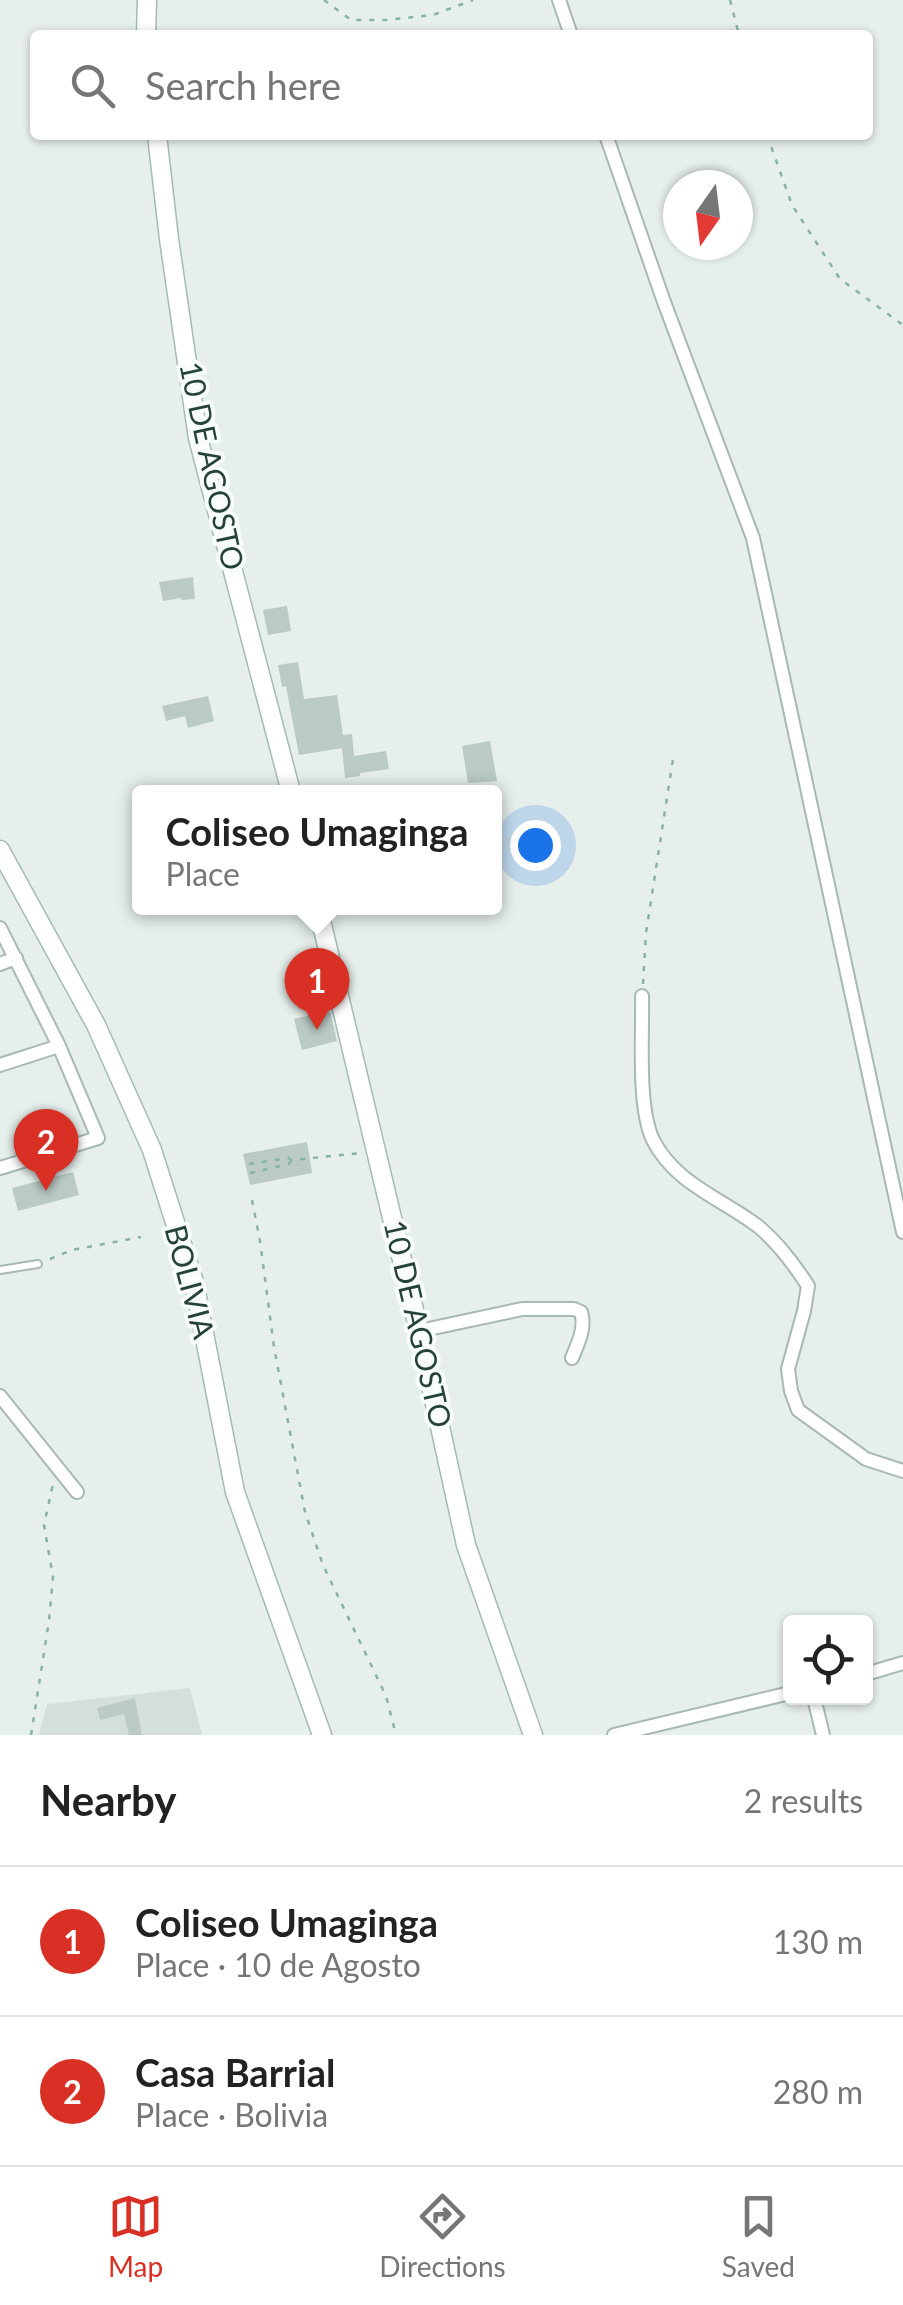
<!DOCTYPE html>
<html lang="en">
<head>
<meta charset="utf-8">
<style>
	body { margin:0; font-family:Lato,sans-serif; background:#f6f6f6; color:#222 }
	.controls { position:absolute; right:30px; bottom:30px; display:grid; overflow:hidden; border-radius:10px; box-shadow:0 2px 8px #0004 }
	.controls button { width:90px; height:90px; display:grid; place-items:center; padding:0; border:0; border-bottom:2px solid #e0e0e0; background:#fff; color:#222; font:50px sans-serif }
	.compass { position:absolute; left:663px; top:170px; width:90px; height:90px; border-radius:50%; background:#fff; box-shadow:0 2px 8px #0004; rotate:194deg }
	.you { position:absolute; left:535px; top:845px; width:35px; height:35px; margin:-25px; border:8px solid #fff; border-radius:50%; background:#1a73e8; box-shadow:0 0 0 15px #1a73e833 }
	.badge { display:grid; place-items:center; width:65px; height:65px; border-radius:50%; background:#d93025; color:#fff; font-size:32px; font-weight:700 }
	.pin { position:absolute; translate:-50% -82px; filter:drop-shadow(0 2px 5px #0008) }
	.pin::after { content:''; position:absolute; top:52px; width:35px; height:30px; background:inherit; clip-path:polygon(0 0,100% 0,50% 100%) }
	.popup { position:absolute; left:132px; top:785px; width:370px; height:130px; box-sizing:border-box; display:grid; place-content:center; border-radius:10px; background:#fff; filter:drop-shadow(0 2px 8px #0005); font-size:32px; white-space:nowrap; color:#767676 }
	.popup b { font-size:38px; color:#222 }
	.popup::after { content:''; position:absolute; left:50%; top:100%; margin-left:-20px; border:20px solid transparent; border-top-color:#fff }
	.list { margin:0; padding:0; list-style:none }
	h2 { display:flex; justify-content:space-between; align-items:center; height:130px; margin:0; padding:0 40px; font-size:42px }
	h2 small { font-size:32px; font-weight:400; color:#767676 }
	.list li { display:grid; grid-template-columns:65px 1fr auto; gap:30px; align-items:center; box-sizing:border-box; height:150px; padding:0 40px; border-top:2px solid #e0e0e0 }
	.list b { display:block; font-size:38px; white-space:nowrap }
	.list p { margin:0; font-size:32px; white-space:nowrap; color:#767676 }
	.list em { font-size:32px; font-style:normal; color:#767676 }
	.icon { flex:none; width:55px; height:55px; fill:none; stroke:currentColor; stroke-width:2; stroke-linecap:round; stroke-linejoin:round }
	.map { position:relative; flex:none; width:903px; height:1735px; overflow:hidden }
	.search { position:absolute; background:#fff; box-shadow:0 2px 8px #0004; left:30px; right:30px; top:30px; height:110px; display:flex; align-items:center; gap:25px; box-sizing:border-box; padding:0 35px; border-radius:10px; color:#767676; font-size:38px }
	.sheet { height:430px; background:#fff }
	nav { display:flex; justify-content:space-around; align-items:center; box-sizing:border-box; height:140px; border-top:2px solid #e0e0e0; background:#fff; font-size:28px; color:#767676 }
	nav a { display:grid; justify-items:center; gap:5px }
	nav .on { color:#d93025 }
	.map>svg:first-child { display:block }
</style>
</head>
<body>
<div class="map">
<svg width="903" height="1735" viewBox="0 0 903 1735">
	<rect width="100%" height="100%" fill="#e6efeb"/>
	<path fill="#d4dfda" d="M190 1688 202 1735H39L47 1704Z"/>
	<path fill="#bbcac4" d="M193 577 195 599 181 600V598L163 601 159 582Z
		M287 606 291 631 268 635 263 610Z
		M298 662 304 699 337 695 343 735 352 734 354 756 386 751 389 769 360 773V776L345 778 342 748 299 755 286 686 282 687 278 665Z
		M208 696 214 721 188 728 185 716 166 721 162 706Z
		M490 741 497 781 468 783 462 746Z
		M330 1011 337 1041 302 1050 294 1019Z
		M307 1142 312 1173 250 1185 243 1154Z
		M73 1172 79 1195 18 1211 12 1188Z
		M135 1698 142 1735H129L124 1714 100 1720 97 1708Z"/>
	<g fill="none" stroke-linecap="round" stroke-linejoin="round">
		<defs>
			<path id="lane" d="M0 1270 38 1264"/>
			<path id="street" d="M559 0 571 35
				M606 135 664 302 753 538 903 1232
				M0 928 59 1046 98 1138 0 1168
				M0 964 16 958
				M642 996C643 1035 637 1106 653 1140 675 1184 723 1199 759 1227 779 1244 794 1264 808 1286L804 1311 788 1369 791 1391 798 1410 866 1459 903 1471
				M0 1065 59 1046
				M419 1331 522 1309H574L581 1312C586 1328 578 1343 572 1358
				M0 1396 77 1492
				M866 1674 903 1663
				M814 1698 823 1735
				M614 1735 790 1693"/>
			<path id="secondary" d="M146 35 147 0
				M157 135 169 239 198 438 291 792
				M0 850 96 1025 152 1150 194 1282 235 1492 322 1735
				M318 908 419 1331 466 1545 533 1735"/>
		</defs>
		<use href="#lane" stroke="#a8b8b2" stroke-width="10"/>
		<use href="#street" stroke="#a8b8b2" stroke-width="16"/>
		<use href="#secondary" stroke="#a4bbb3" stroke-width="21"/>
		<path stroke="#86b3a5" stroke-width="2.5" stroke-dasharray="5 8" stroke-linecap="butt" d="M324 0 351 20H386L433 15 473 0
			M730 0 739 35
			M767 135 792 205 840 279 903 325
			M643 984 646 933 673 759
			M249 1164 288 1158 292 1160 361 1153
			M250 1173 289 1164 291 1161
			M252 1200 260 1241 274 1347 305 1512 323 1565 386 1696 396 1735
			M50 1259 72 1250 141 1237
			M31 1735 49 1621 53 1577 44 1525 53 1484"/>
		<use href="#lane" stroke="#fff" stroke-width="6"/>
		<use href="#street" stroke="#fff" stroke-width="12"/>
		<use href="#secondary" stroke="#fff" stroke-width="18"/>
	</g>
	<g text-anchor="middle" stroke-width="8" stroke-linejoin="round" paint-order="stroke">
		<g font-size="30" fill="#24423a" stroke="#f7fbf9">
			<text transform="translate(211 466) rotate(78)" y="10">10 DE AGOSTO</text>
			<text transform="translate(189 1282) rotate(75)" y="10">BOLIVIA</text>
			<text transform="translate(417 1324) rotate(77)" y="10">10 DE AGOSTO</text>
		</g>
	</g>
</svg>
<div class="controls">
<button><svg class="icon" aria-label="locate" viewBox="0 0 24 24"><circle cx="12" cy="12" r="6"/><path d="M12 2v4M12 18v4M2 12h4M18 12h4"/></svg></button>
</div>
<svg class="compass" viewBox="-18 -18 36 36"><path d="M0-13l5 13h-10z" fill="#e53935"/><path d="M0 13l5-13h-10z" fill="#767676"/></svg>
<div class="you"></div>
<div class="pin badge" style="left:317px;top:1030px">1</div>
<div class="popup"><b>Coliseo Umaginga</b>Place</div>
<div class="pin badge" style="left:46px;top:1191px">2</div>
<div class="search"><svg class="icon" aria-label="search" viewBox="0 0 24 24"><circle cx="10" cy="10" r="6"/><path d="M15 15l6 6"/></svg>Search here</div>
</div>
<section class="sheet">
<h2>Nearby<small>2 results</small></h2>
<ul class="list">
<li><span class="badge">1</span><div><b>Coliseo Umaginga</b><p>Place · 10 de Agosto</p></div><em>130 m</em></li>
<li><span class="badge">2</span><div><b>Casa Barrial</b><p>Place · Bolivia</p></div><em>280 m</em></li>
</ul>
</section>
<nav>
<a class="on"><svg class="icon" aria-label="map" viewBox="0 0 24 24"><path d="M3 6l6-2 6 2 6-2v14l-6 2-6-2-6 2zM9 4v14M15 6v14"/></svg>Map</a>
<a><svg class="icon" aria-label="directions" viewBox="0 0 24 24"><path d="M12 3l9 9-9 9-9-9zM9 14v-3h6M13 9l2 2-2 2"/></svg>Directions</a>
<a><svg class="icon" aria-label="saved" viewBox="0 0 24 24"><path d="M7 4h10v16l-5-4-5 4z"/></svg>Saved</a>
</nav>
</body>
</html>
